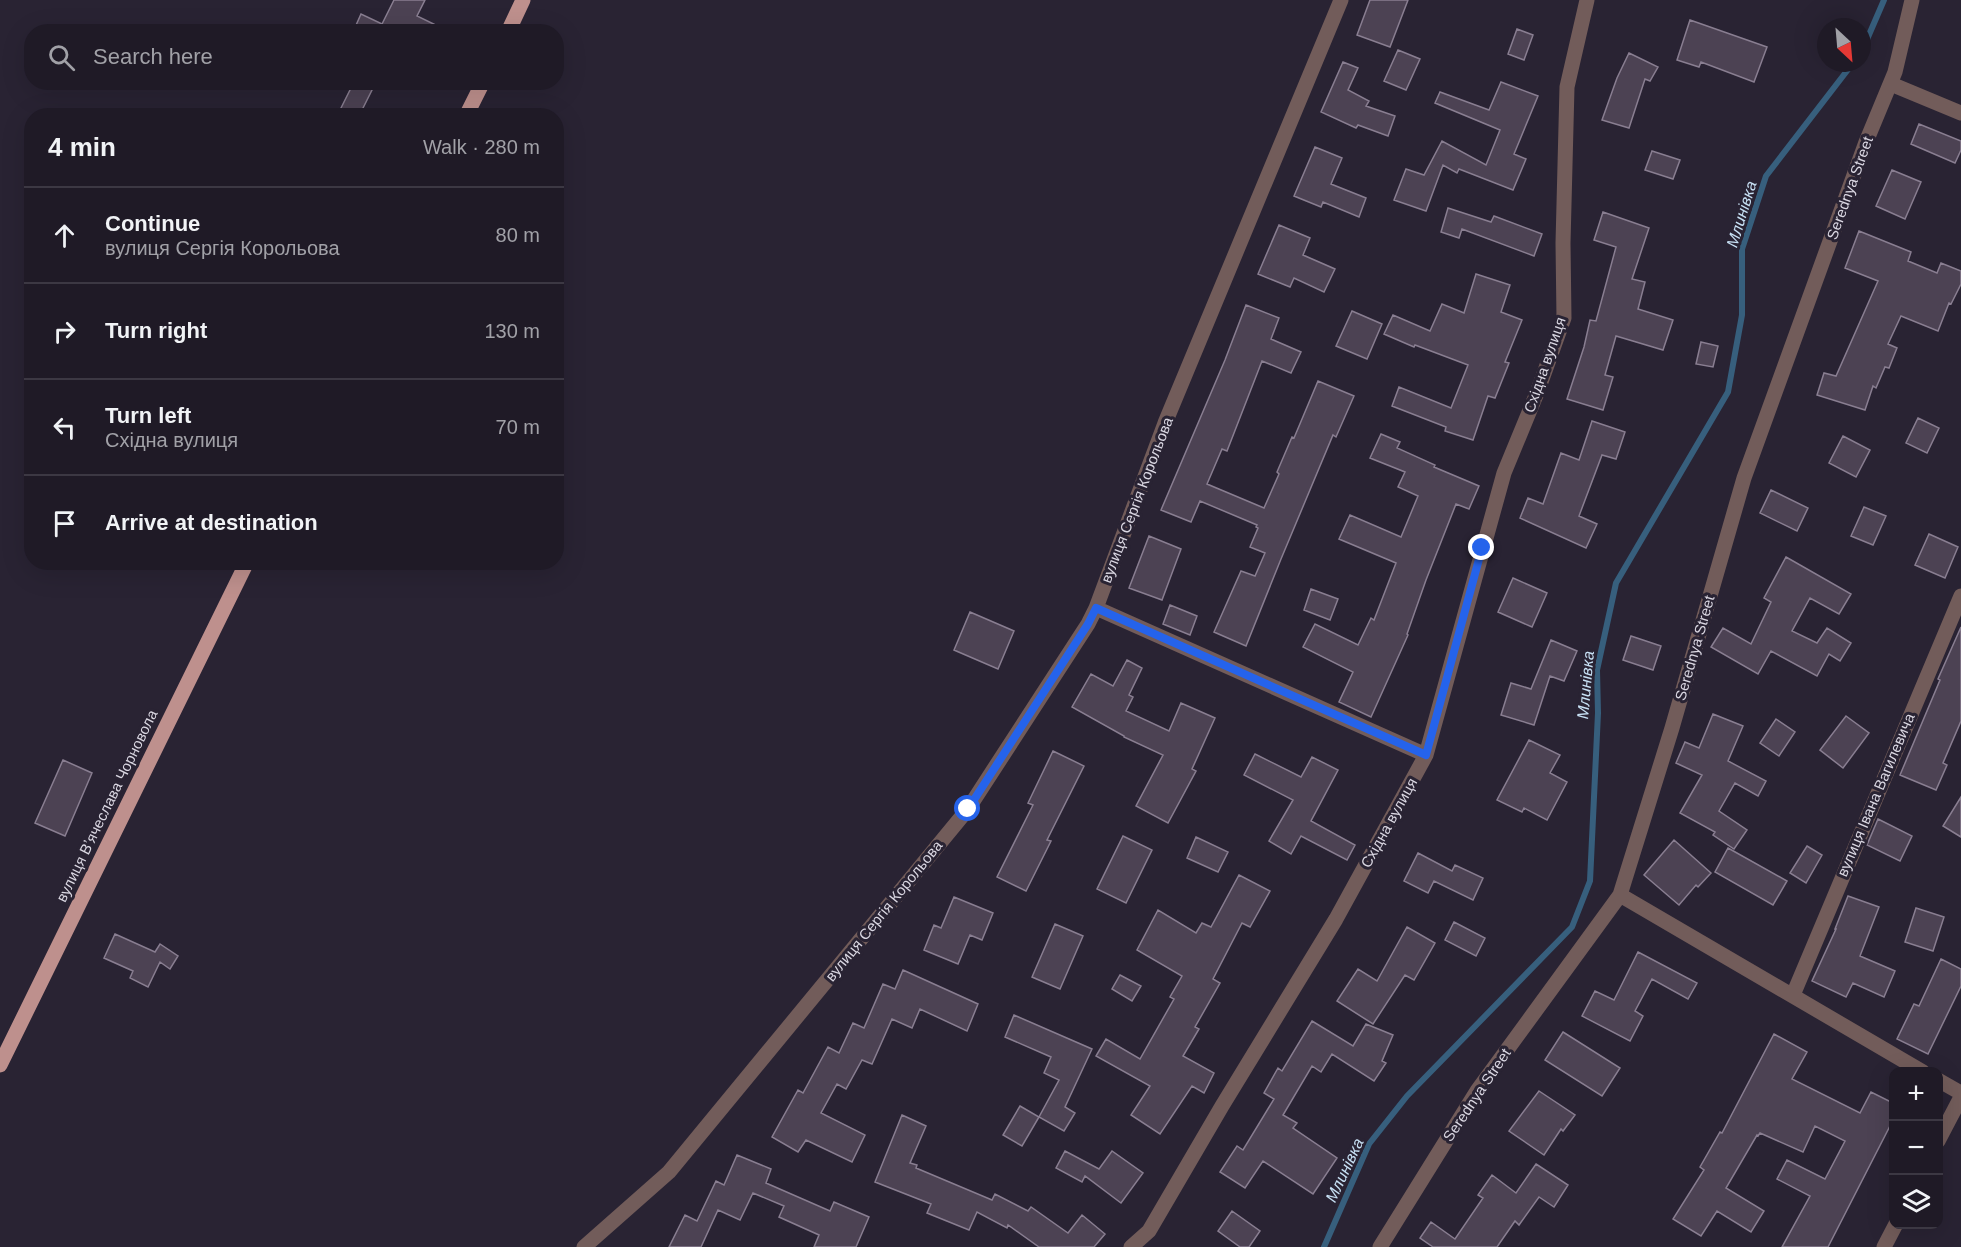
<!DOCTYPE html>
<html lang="en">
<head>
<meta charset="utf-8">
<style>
	body { margin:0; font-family:Arial,sans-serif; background:#2c2732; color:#f1f3f6 }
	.controls { position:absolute; right:18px; bottom:18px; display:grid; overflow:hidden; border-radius:12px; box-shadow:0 6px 24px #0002 }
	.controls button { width:54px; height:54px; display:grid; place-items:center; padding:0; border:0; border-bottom:2px solid #3c3843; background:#1f1a26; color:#f1f3f6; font:30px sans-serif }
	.compass { position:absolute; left:1817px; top:18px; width:54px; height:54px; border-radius:50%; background:#1f1a26; box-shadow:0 6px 24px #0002; rotate:154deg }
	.stop { position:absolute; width:18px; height:18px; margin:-14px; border:4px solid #2563eb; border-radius:50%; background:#fff }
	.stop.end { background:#2563eb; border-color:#fff; box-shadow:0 2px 6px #0008 }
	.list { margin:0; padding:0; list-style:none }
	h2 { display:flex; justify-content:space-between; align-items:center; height:78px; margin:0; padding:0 24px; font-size:26px }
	h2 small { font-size:20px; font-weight:400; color:#a1a1a7 }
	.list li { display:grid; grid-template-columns:39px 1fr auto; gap:18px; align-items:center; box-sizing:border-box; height:96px; padding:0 24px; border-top:2px solid #3c3843 }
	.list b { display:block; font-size:22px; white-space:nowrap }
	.list p { margin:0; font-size:20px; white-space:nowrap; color:#a1a1a7 }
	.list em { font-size:20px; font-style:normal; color:#a1a1a7 }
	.icon { flex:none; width:33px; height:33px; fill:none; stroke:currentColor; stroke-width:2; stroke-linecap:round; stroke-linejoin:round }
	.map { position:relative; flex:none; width:1961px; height:1247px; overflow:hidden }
	.search { position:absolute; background:#1f1a26; box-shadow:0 6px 24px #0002; left:24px; top:24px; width:540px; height:66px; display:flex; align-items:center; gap:15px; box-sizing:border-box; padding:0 21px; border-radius:24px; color:#a1a1a7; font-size:22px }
	.panel { position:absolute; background:#1f1a26; box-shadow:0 6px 24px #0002; left:24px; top:108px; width:540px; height:462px; border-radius:24px }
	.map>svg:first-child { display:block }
</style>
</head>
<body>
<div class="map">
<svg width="1961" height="1247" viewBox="0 0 1961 1247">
	<rect width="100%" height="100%" fill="#292333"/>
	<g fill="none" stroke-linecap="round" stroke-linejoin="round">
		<path stroke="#375f7d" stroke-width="6" d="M1862 51 1884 0
			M1324 1247 1369 1144 1407 1096 1572 927 1590 881 1598 713 1597 670 1616 583 1728 392 1742 315V249L1766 176 1853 63"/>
	</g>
	<path fill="#4c4253" stroke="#897e91" stroke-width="1.5" d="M394 0H425L417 16 450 32H353L361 14 382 24Z
		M1370 0H1408L1390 47 1357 35Z
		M1690 20 1767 47 1754 82 1701 62 1699 67 1677 60Z
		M1517 29 1533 35 1524 60 1508 54Z
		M1398 50 1420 59 1406 90 1384 81Z
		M1629 53 1658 67 1650 81 1645 79 1629 128 1602 120 1617 78Z
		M1343 62 1358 68 1348 90 1369 101 1366 106 1395 116 1388 136 1358 125 1356 128 1321 112Z
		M354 82H376L359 116H337Z
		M1501 82 1538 96 1514 154 1526 159 1513 190 1459 169 1457 173 1443 165 1426 211 1394 200 1406 169 1424 175 1442 141 1486 165 1500 130 1435 103 1440 92 1489 110Z
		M1919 124 1961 141V150L1955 163 1911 144Z
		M1315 147 1342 158 1331 184 1366 198 1359 217 1323 202 1321 207 1294 196Z
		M1652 151 1680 160 1673 179 1645 170Z
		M1892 170 1921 182 1905 219 1876 206Z
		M1448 208 1491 222 1494 216 1542 234 1534 256 1462 229 1459 238 1441 232Z
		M1603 212 1649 228 1632 279 1645 282 1638 309 1673 320 1663 350 1616 336 1605 375 1613 377 1603 410 1567 399 1584 347 1590 320 1596 321 1616 247 1594 240Z
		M1279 225 1310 238 1303 255 1335 269 1324 292 1294 278 1290 287 1258 274Z
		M1859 231 1911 252 1908 261 1937 273 1941 263 1961 271V284L1951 304 1949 303 1938 331 1901 316 1888 344 1897 348 1889 368 1885 367 1876 388 1873 386 1865 410 1817 395 1824 373 1836 376 1878 281 1845 268Z
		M1476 274 1510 285 1501 312 1522 320 1505 362 1509 363 1495 398 1488 396 1473 440 1445 431 1446 427 1392 406 1399 387 1451 408 1468 365 1415 345 1414 347 1384 334 1393 315 1430 331 1442 304 1464 313Z
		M1246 305 1279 318 1271 339 1301 352 1291 373 1262 361 1227 451 1222 449 1207 484 1264 508 1279 474 1277 472 1292 437 1294 438 1318 381 1354 396 1336 437 1333 435 1281 559 1246 646 1214 632 1241 571 1255 576 1265 553 1250 547 1258 528 1256 527 1257 525 1200 501 1191 522 1161 510 1225 360Z
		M1352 311 1382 324 1367 359 1336 346Z
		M1701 342 1718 346 1713 367 1696 364Z
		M1918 418 1939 428 1927 453 1906 443Z
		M1592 421 1625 432 1616 459 1602 455 1579 516 1597 524 1586 548 1520 518 1528 498 1543 504 1561 453 1579 460Z
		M1381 434 1400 442 1397 448 1435 465 1434 467 1479 486 1469 509 1456 504 1426 580 1407 634 1408 635 1371 717 1339 702 1353 672 1303 647 1315 624 1358 645 1371 618 1374 620 1396 563 1339 539 1350 515 1401 537 1418 496 1398 487 1405 472 1370 458Z
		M1843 436 1870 450 1856 477 1829 463Z
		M1771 490 1808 508 1797 531 1760 513Z
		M1864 507 1886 516 1873 545 1851 536Z
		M1929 534 1958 547 1945 578 1915 565Z
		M1149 536 1181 549 1162 600 1129 588Z
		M1786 557 1851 594 1839 614 1810 598 1792 631 1817 643 1827 628 1851 643 1840 661 1829 654 1817 676 1771 651 1758 674 1711 647 1723 628 1751 644 1771 602 1764 598Z
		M1513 578 1547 593 1532 627 1498 612Z
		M1311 589 1338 599 1330 620 1304 610Z
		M1170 605 1197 616 1190 635 1163 624Z
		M970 612 1014 631 998 669 954 650Z
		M1961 627V721L1943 763 1947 765 1936 790 1900 775 1940 680 1938 679Z
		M1631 636 1661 646 1653 670 1623 660Z
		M1551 640 1577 651 1564 681 1550 676 1534 725 1501 715 1511 683 1531 689Z
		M1127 660 1142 668 1129 695 1133 697 1126 711 1169 731 1181 703 1215 718 1192 769 1196 771 1168 823 1136 806 1163 755 1124 737V736L1072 707 1091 674 1113 686Z
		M1713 714 1743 726 1728 761 1766 781 1758 796 1735 783 1719 811 1747 830 1734 849 1713 835 1715 832 1680 813 1702 775 1676 763 1685 742 1699 748Z
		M1846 716 1869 733 1843 768 1820 750Z
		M1776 719 1795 732 1779 756 1760 743Z
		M1529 740 1560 755 1550 773 1567 782 1547 820 1524 808 1522 812 1497 800Z
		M1053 751 1084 766 1047 840 1051 841 1026 891 997 877 1033 805 1028 803Z
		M1255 754 1301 777 1312 757 1338 770 1311 821 1355 845 1347 860 1301 836 1291 854 1269 841 1293 800 1244 775Z
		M63 760 92 773 65 836 35 823Z
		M1961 797V837L1943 826Z
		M1878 819 1912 836 1900 861 1867 845Z
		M1123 836 1152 850 1126 903 1097 889Z
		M1196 837 1228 852 1218 872 1187 858Z
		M1674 840 1711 873 1698 887 1696 885 1679 905 1644 875Z
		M1807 846 1822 855 1806 883 1790 873Z
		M1728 848 1787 881 1773 905 1715 872Z
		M1418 853 1452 871 1455 865 1483 878 1473 900 1434 881 1428 893 1404 881Z
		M1239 875 1270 891 1250 927 1242 923 1213 979 1220 983 1195 1027 1199 1029 1183 1056 1214 1073 1204 1093 1192 1086 1160 1134 1131 1115 1150 1086 1096 1056 1106 1039 1140 1059 1174 999 1170 997 1182 976 1137 950 1158 910 1196 933 1202 923 1211 927Z
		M1848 896 1879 907 1860 956 1895 971 1884 997 1853 983 1846 997 1812 981 1836 929H1835Z
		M954 897 993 913 982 940 970 935 958 964 924 950 934 925 941 928Z
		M1916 908 1944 917 1933 951 1905 942Z
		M1454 922 1485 938 1476 956 1445 940Z
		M1055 924 1083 936 1060 989 1032 977Z
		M1407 927 1435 943 1414 980 1405 975 1373 1024 1337 1001 1358 969 1377 981Z
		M115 934 155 952 160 944 178 956 170 969 160 962 148 987 130 978 133 971 104 958Z
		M1638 952 1697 983 1688 999 1652 979 1635 1011 1643 1016 1630 1041 1582 1016 1595 991 1614 1000Z
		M1941 959 1961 969V986L1928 1054 1897 1039 1914 1004 1919 1006Z
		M903 970 978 1004 967 1031 920 1009 912 1028 892 1019 872 1064 862 1060 846 1089 837 1084 821 1113 865 1135 852 1162 806 1140 798 1152 772 1137 798 1090 803 1093 828 1047 839 1053 853 1023 864 1028 883 984 895 989Z
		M1120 975 1141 986 1132 1001 1112 989Z
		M1014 1015 1092 1049 1065 1107 1075 1113 1064 1131 1039 1117 1059 1080 1044 1073 1051 1057 1005 1037Z
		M1312 1021 1353 1046 1366 1024 1393 1035 1382 1061 1386 1063 1374 1081 1332 1054 1321 1072 1312 1066 1283 1115 1297 1123 1293 1128 1337 1158 1313 1194 1263 1161 1245 1188 1220 1172 1237 1146 1243 1150 1274 1099 1264 1093 1278 1068 1282 1071Z
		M1563 1032 1620 1068 1602 1096 1545 1060Z
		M1774 1034 1807 1052 1792 1079 1860 1113 1871 1092 1893 1103V1120L1828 1247H1782L1810 1196 1777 1179 1787 1160 1825 1179 1845 1141 1815 1126 1803 1152 1760 1133 1758 1136 1757 1135 1726 1188 1764 1211 1751 1232 1717 1211 1701 1236 1673 1219 1704 1170 1700 1167 1720 1132 1722 1133Z
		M1539 1091 1575 1115 1563 1131 1561 1129 1544 1155 1509 1131Z
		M1020 1106 1039 1117 1022 1146 1003 1135Z
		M902 1115 926 1126 910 1163 917 1165 916 1168 992 1200 995 1194 1028 1211 1031 1207 1068 1233 1082 1215 1105 1234 1094 1247H1039L1008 1225 1007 1228 977 1212 969 1230 927 1213 931 1204 875 1182Z
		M1065 1151 1099 1169 1112 1151 1143 1173 1121 1203 1085 1176 1082 1182 1056 1168Z
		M737 1155 771 1169 766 1183 830 1211 834 1202 869 1217 856 1247H814L819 1235 779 1217 784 1206 753 1193 740 1220 718 1210 701 1247H669L685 1215 697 1221 716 1181 724 1185Z
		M1536 1164 1568 1185 1554 1207 1539 1197 1519 1225 1515 1221 1497 1247H1433L1420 1238 1431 1222 1455 1239 1483 1198 1478 1195 1492 1175 1516 1193Z
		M1232 1211 1260 1231 1249 1247H1240L1218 1231Z"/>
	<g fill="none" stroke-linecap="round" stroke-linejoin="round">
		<path stroke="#725c5a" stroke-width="15" d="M1891 84 1961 113
			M1096 608 1426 755
			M1620 895 1923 1072
			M1793 995 1961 596
			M1938 1080 1961 1093
			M1938 1141 1961 1097
			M584 1247 669 1172 968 809 1088 624 1096 608 1165 423 1341 0
			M1131 1247 1149 1231 1222 1106 1336 919 1426 755 1504 473 1537 393 1564 318 1563 243 1567 87 1587 0
			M1380 1247 1477 1091 1620 895 1672 728 1744 478 1866 142 1895 72 1912 0
			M1884 1247 1896 1224"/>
		<path stroke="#be908d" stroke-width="15" d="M508 32 523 0
			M466 116 483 82
			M0 1065 247 562"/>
	</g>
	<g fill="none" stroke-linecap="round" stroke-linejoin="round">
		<path stroke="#2563eb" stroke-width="8" d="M968 809 1088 624 1096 608 1426 755 1482 548"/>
	</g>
	<g text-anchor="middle" stroke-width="6" stroke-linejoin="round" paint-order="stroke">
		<g font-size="15" fill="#dad7e2" stroke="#292333">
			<text transform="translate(1850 188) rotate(-70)" y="5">Serednya Street</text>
			<text transform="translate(1545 365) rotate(-71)" y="5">Східна вулиця</text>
			<text transform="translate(1137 500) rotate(-69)" y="5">вулиця Сергія Корольова</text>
			<text transform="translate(1695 648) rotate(-74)" y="5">Serednya Street</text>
			<text transform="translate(1876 795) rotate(-67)" y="5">вулиця Івана Вагилевича</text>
			<text transform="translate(107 806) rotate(-64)" y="5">вулиця Вʼячеслава Чорновола</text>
			<text transform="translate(1389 823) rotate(-61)" y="5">Східна вулиця</text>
			<text transform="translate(884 911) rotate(-51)" y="5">вулиця Сергія Корольова</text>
			<text transform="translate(1477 1095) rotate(-56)" y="5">Serednya Street</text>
		</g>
		<g font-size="16" font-style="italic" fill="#c8e1f5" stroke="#292333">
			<text transform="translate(1741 214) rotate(-73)" y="6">Млинівка</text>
			<text transform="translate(1585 685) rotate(-85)" y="6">Млинівка</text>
			<text transform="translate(1344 1170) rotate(-65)" y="6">Млинівка</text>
		</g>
	</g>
</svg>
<div class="controls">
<button>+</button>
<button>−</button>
<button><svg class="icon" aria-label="layers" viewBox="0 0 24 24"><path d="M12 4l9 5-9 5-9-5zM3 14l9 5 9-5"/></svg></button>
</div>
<svg class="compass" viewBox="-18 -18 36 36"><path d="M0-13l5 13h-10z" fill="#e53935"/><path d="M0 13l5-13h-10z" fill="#a1a1a7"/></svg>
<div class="stop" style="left:968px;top:809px"></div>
<div class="stop end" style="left:1482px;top:548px"></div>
<div class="search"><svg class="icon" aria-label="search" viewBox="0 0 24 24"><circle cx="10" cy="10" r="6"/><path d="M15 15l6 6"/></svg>Search here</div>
<section class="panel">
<h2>4 min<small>Walk · 280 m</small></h2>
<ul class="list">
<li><svg class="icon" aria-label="ahead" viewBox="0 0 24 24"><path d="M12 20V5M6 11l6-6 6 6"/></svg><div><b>Continue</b><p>вулиця Сергія Корольова</p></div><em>80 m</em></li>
<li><svg class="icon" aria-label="right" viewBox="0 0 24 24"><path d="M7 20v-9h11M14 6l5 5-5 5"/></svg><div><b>Turn right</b></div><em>130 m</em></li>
<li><svg class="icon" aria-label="left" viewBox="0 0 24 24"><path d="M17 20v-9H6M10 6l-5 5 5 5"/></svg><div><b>Turn left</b><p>Східна вулиця</p></div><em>70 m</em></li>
<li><svg class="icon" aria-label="arrive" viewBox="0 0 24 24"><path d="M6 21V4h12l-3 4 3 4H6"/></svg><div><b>Arrive at destination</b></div></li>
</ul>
</section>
</div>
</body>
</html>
